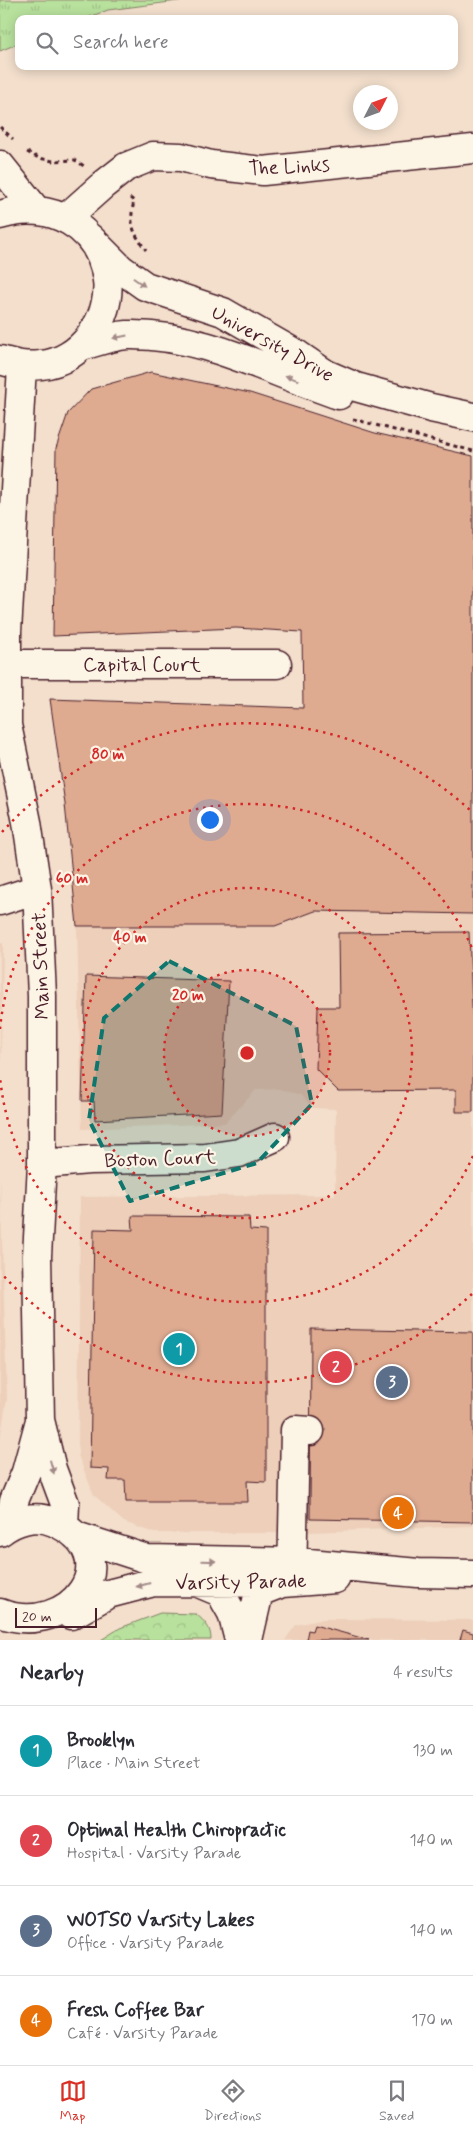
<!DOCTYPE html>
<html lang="en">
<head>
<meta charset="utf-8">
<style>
	body { margin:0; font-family:Mynerve,sans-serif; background:#f7f7f7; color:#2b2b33 }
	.compass { position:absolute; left:353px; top:85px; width:45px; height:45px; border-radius:50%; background:#fff; box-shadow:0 2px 12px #0003; rotate:48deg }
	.scale { position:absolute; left:15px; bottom:12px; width:82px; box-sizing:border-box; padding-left:5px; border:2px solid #4a1f2b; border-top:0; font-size:14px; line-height:18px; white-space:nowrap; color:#4a1f2b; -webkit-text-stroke:4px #fcf5e5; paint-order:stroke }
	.you { position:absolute; left:209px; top:819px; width:18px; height:18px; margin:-12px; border:4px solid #fff; border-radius:50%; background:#1a73e8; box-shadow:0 0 0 8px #1a73e833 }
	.badge { display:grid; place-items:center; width:32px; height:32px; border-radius:50%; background:#d93025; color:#fff; font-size:16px; font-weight:700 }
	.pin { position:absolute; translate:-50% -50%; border:2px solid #fff; box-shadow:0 1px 5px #0006 }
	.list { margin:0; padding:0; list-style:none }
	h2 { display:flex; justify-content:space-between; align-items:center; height:65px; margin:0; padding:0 20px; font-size:21px }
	h2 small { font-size:16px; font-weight:400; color:#7c7c81 }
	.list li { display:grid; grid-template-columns:32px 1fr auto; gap:15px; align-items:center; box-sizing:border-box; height:90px; padding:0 20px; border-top:1px solid #e1e1e2 }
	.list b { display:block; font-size:19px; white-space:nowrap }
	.list p { margin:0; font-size:16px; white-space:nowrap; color:#7c7c81 }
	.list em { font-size:16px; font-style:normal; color:#7c7c81 }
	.icon { flex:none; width:28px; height:28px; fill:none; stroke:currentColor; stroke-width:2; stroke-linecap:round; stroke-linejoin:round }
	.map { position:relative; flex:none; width:473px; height:1640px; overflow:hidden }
	.search { position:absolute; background:#fff; box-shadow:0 2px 12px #0003; left:15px; right:15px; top:15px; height:55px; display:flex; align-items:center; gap:12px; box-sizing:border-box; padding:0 18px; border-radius:10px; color:#7c7c81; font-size:19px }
	.sheet { height:425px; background:#fff }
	nav { display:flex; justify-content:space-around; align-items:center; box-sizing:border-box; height:70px; border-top:1px solid #e1e1e2; background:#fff; font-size:14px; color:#7c7c81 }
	nav a { display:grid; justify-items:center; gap:2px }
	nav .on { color:#d93025 }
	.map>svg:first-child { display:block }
</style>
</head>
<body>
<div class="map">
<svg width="473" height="1640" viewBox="0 0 473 1640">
	<defs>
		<pattern id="grass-tufts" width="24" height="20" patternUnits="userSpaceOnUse" patternTransform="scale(1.25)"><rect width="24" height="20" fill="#b8e19d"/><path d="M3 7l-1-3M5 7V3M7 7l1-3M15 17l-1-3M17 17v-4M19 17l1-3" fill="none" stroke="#a0c187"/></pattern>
		<pattern id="park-crowns" width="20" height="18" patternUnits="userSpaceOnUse" patternTransform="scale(1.25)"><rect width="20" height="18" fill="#b8e19d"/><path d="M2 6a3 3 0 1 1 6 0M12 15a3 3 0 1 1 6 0" fill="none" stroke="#a0c187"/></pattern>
	</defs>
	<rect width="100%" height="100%" fill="#f3dfcc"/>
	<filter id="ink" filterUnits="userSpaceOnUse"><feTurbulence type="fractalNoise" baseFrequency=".02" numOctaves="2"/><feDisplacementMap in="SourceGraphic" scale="10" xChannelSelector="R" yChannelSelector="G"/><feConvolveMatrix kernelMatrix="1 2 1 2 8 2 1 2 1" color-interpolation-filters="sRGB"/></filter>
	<g filter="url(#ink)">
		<path fill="#edcfba" d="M315 911 473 914V1526L280 1533H154L124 1522 94 1495 78 1455 80 1197 335 1195 336 1109 313 1108 300 1095 280 1089 256 1090 225 1123 82 1129 77 926H275Z
			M3 943 0 1104V944Z
			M0 1177 7 1399 0 1438Z
			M324 1619 473 1620V1640H285L296 1625Z"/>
		<path fill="url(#grass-tufts)" stroke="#818064" d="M0 0H186L108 10 84 19H19V43L0 51Z"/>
		<path fill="url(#park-crowns)" stroke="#818064" d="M160 1613 196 1614C205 1622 211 1627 211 1640H101L120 1628Z"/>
		<path fill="#deab91" stroke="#4a1f2b" d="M151 372 250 393 375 433 473 456V914L315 911 275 926H77L65 804 50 699 303 708 302 632 236 628 53 636 56 448 68 413 91 389Z
			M469 932 473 1030V1112H456V1090L338 1091 316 1069 318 1007H339L338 933Z
			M86 976 229 981 222 1113 95 1120 94 1101H82Z
			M132 1216 249 1217 250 1230 266 1231V1482L247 1481 248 1502H126L125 1480H108L109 1469 90 1468 94 1229 133 1230Z
			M311 1329 473 1332V1522L310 1519Z
			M314 1625 369 1640H306L308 1630 312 1631Z
			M463 1630 473 1633V1640H460Z"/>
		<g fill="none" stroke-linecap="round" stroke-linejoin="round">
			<defs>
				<path id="minor" d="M0 165 36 210
					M0 215C50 199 100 226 107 280 112 318 80 362 41 365 26 367 14 364 0 360
					M66 218 103 185 126 167 153 156 181 157 211 165 263 171 473 149
					M90 238 121 269 145 286 223 312 298 355 326 374 356 387 431 408 473 417
					M82 346C96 342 112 336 127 335 201 333 270 372 339 395
					M22 366 7 632V725L27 822 37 889 42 996V1164L37 1256 40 1420 52 1469 65 1504 64 1526
					M7 664H277
					M0 901 37 889
					M42 1164 89 1160 205 1158 239 1153 275 1137
					M9 1525 14 1501 26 1472 39 1424
					M0 1532C15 1520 35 1514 54 1522 132 1556 70 1640 0 1613
					M76 1536 147 1559 298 1562 418 1573 473 1574
					M292 1581 295 1430 310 1431
					M196 1582 220 1592 232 1613 239 1640
					M71 1615 108 1594 154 1582 282 1583 335 1579
					M248 1640 259 1592 282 1583"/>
			</defs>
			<use href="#minor" stroke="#4a1f2b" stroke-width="31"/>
			<path stroke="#4a1f2b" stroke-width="3" stroke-dasharray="4 4" stroke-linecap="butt" d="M0 127 13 139
				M27 152 39 158 53 161 75 160 84 166
				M130 198 134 201C129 224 132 231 146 250
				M353 419 473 451"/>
			<use href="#minor" stroke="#fcf5e5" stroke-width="28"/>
		</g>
		<defs><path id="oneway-solid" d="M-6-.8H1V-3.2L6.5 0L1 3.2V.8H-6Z" transform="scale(1.25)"/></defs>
		<g fill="#a38a88">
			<use href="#oneway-solid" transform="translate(139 282) rotate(35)"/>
			<use href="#oneway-solid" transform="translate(120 337) rotate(169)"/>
			<use href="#oneway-solid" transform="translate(292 378) rotate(-160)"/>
			<use href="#oneway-solid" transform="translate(52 1467) rotate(74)"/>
			<use href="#oneway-solid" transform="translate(209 1561) rotate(1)"/>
			<use href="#oneway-solid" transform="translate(143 1585) rotate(165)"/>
		</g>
	</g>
	<path fill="#0f766e" fill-opacity="0.2" stroke="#0f766e" stroke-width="4" stroke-dasharray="10 6" stroke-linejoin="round" d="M169 961 296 1026 312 1104 257 1163 130 1201 89 1120 104 1018Z"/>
	<circle cx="247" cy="1053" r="83" fill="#d62828" fill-opacity=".12"/>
	<g fill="none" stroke="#d62828" stroke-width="2.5" stroke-dasharray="2.5 5">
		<circle cx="247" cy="1053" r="83"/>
		<circle cx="247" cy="1053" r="165"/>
		<path d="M473 1156A248 248 0 0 1 0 1077M0 1029A248 248 0 0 1 473 950"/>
		<path d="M472 1294A330 330 0 0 1 2 1274M2 832A330 330 0 0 1 472 812"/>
	</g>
	<g text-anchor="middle" stroke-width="4.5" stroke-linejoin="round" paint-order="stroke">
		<g font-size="20" fill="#4a1f2b" stroke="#fcf5e5">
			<text transform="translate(289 166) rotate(-3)" y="7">The Links</text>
			<text transform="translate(273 343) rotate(29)" y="7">University Drive</text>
			<text x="142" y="671">Capital Court</text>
			<text transform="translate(40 966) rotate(-92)" y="7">Main Street</text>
			<text transform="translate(160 1158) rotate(-2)" y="7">Boston Court</text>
			<text transform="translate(241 1581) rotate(-1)" y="7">Varsity Parade</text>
		</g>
	</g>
	<circle cx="247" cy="1053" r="8" fill="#d62828" stroke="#fcf5e5" stroke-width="2.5"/>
	<g font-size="15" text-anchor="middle" font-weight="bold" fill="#d62828" stroke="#fcf5e5" stroke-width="4.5" stroke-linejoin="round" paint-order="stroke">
		<text x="108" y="759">80 m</text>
		<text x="72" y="883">60 m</text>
		<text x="130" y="942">40 m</text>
		<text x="188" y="1000">20 m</text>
	</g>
</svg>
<svg class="compass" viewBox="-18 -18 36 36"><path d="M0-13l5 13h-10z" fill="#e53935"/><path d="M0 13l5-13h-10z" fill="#7c7c81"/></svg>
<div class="scale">20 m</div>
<div class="you"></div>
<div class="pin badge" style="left:179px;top:1349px;background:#0f9aa8">1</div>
<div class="pin badge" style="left:336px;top:1367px;background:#e0444e">2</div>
<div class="pin badge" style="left:392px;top:1382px;background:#5c6f8a">3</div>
<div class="pin badge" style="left:398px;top:1513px;background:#e8710a">4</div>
<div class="search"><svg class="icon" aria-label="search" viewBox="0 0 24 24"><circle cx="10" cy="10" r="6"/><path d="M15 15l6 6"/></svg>Search here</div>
</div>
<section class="sheet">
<h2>Nearby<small>4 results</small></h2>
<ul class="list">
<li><span class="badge" style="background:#0f9aa8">1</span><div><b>Brooklyn</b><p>Place · Main Street</p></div><em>130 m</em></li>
<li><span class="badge" style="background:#e0444e">2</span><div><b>Optimal Health Chiropractic</b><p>Hospital · Varsity Parade</p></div><em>140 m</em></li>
<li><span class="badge" style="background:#5c6f8a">3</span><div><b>WOTSO Varsity Lakes</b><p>Office · Varsity Parade</p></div><em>140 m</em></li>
<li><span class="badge" style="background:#e8710a">4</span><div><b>Fresh Coffee Bar</b><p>Café · Varsity Parade</p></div><em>170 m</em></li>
</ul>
</section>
<nav>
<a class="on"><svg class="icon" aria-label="map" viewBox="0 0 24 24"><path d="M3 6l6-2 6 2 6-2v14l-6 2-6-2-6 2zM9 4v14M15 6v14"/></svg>Map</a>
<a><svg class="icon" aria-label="directions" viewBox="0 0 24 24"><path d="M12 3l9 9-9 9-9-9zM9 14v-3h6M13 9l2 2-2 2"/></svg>Directions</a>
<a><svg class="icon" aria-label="saved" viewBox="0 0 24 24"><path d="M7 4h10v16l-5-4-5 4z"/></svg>Saved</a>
</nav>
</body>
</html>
